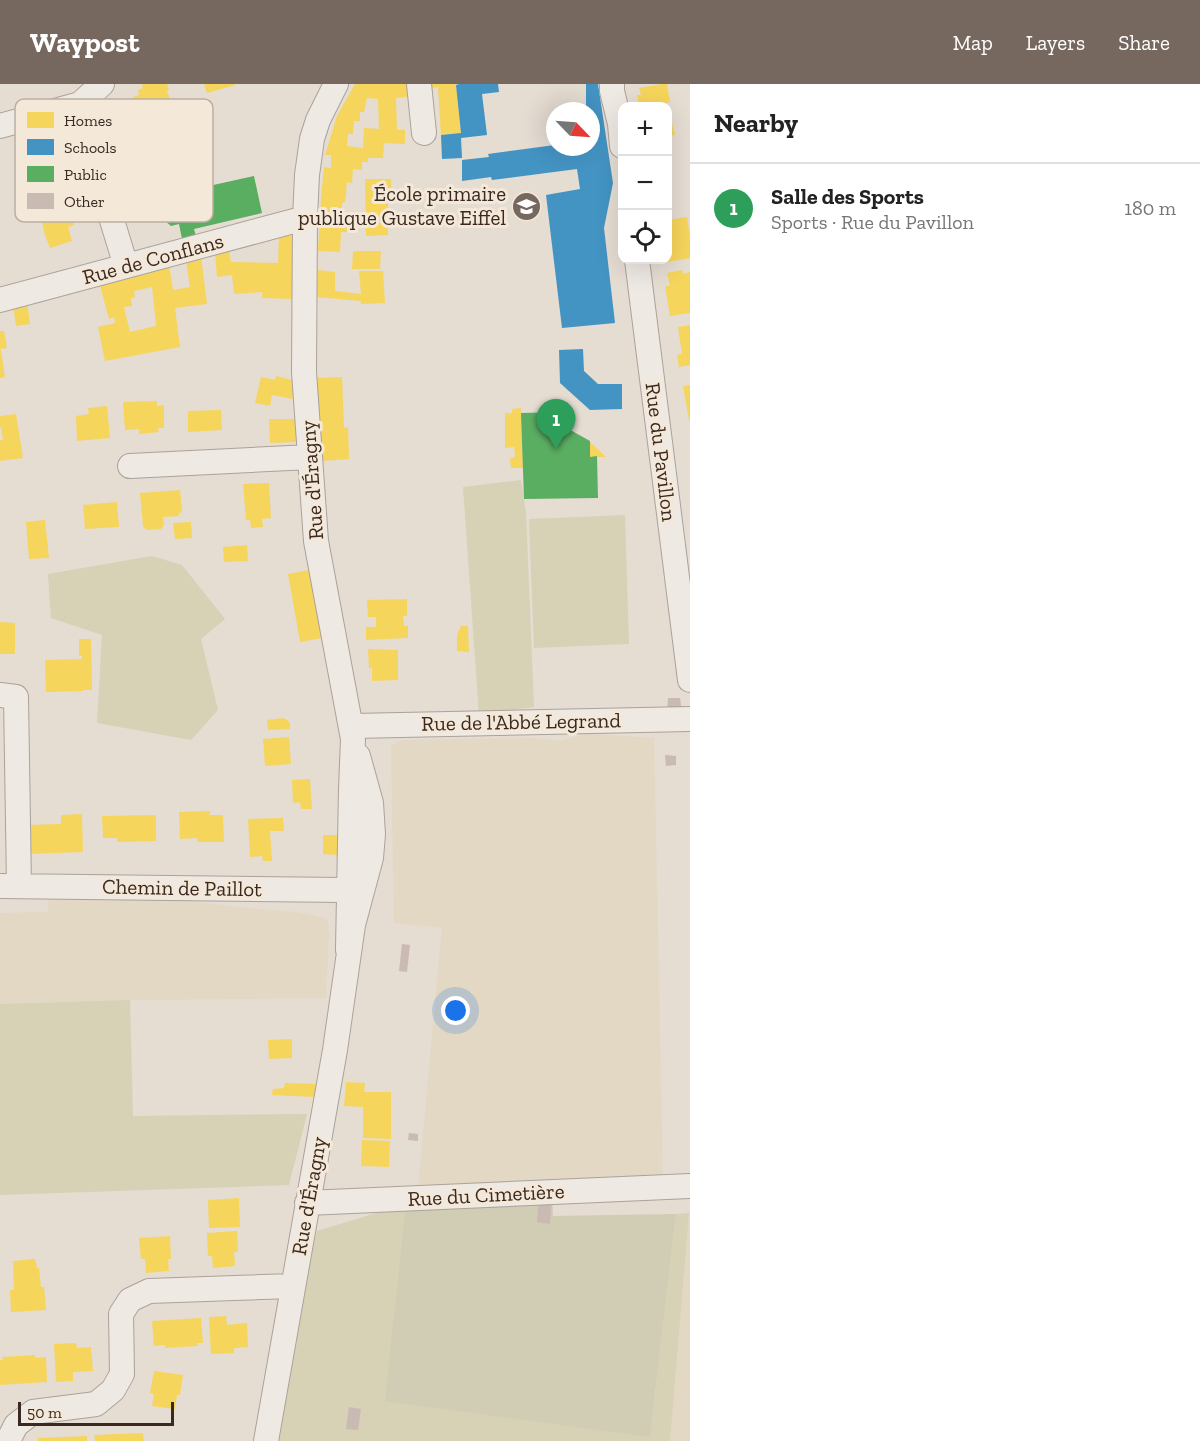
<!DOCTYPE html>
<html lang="en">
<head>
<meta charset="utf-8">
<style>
	body { margin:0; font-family:"Zilla Slab",serif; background:#f6f6f6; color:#222 }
	.controls { position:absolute; right:18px; top:18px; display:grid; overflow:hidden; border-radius:12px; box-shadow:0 6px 24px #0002 }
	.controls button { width:54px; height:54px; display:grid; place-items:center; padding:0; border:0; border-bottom:2px solid #e0e0e0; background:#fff; color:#222; font:30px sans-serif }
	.compass { position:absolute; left:546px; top:18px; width:54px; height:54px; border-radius:50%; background:#fff; box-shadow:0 6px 24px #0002; rotate:115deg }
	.scale { position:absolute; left:18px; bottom:15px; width:156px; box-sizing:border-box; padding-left:6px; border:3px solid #3a2921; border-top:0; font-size:16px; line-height:21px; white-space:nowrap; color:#3a2921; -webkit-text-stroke:4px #f4e8d9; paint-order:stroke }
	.you { position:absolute; left:456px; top:927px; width:21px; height:21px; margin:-15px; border:4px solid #fff; border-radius:50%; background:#1a73e8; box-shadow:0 0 0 9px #1a73e833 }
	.badge { display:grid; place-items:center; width:39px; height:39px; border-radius:50%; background:#76685f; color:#fff; font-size:20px; font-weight:700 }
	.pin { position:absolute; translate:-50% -50px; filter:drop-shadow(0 2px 3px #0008) }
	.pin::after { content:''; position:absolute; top:32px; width:21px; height:18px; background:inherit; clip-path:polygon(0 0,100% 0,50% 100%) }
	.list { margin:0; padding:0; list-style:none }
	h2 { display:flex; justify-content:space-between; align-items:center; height:78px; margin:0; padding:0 24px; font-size:26px }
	h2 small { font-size:20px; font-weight:400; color:#767676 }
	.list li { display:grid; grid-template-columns:39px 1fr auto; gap:18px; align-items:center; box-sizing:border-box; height:90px; padding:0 24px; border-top:2px solid #e0e0e0 }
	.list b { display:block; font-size:22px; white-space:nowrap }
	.list p { margin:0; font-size:20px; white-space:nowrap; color:#767676 }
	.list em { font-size:20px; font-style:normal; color:#767676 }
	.icon { flex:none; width:33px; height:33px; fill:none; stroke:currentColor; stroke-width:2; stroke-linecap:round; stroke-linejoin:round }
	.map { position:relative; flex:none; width:690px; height:1357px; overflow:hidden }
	header { display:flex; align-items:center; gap:36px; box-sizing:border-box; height:84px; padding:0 30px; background:#76685f; color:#fff }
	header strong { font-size:28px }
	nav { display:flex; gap:33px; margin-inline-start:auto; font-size:21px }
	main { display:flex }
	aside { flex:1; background:#fff }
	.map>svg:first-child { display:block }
</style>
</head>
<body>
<header>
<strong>Waypost</strong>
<nav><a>Map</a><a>Layers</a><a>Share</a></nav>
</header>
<main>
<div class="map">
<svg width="690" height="1357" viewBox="0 0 690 1357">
	<rect width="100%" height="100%" fill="#e5dcd2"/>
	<path fill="#e3d8c3" d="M586 650 654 654 663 1093 418 1105 442 844 394 839 391 663 400 656 533 654 560 657Z
		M157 813 237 823 296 828 324 834 328 838 329 849 326 914 130 916 0 920V829L48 828 49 814Z
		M690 1127V1357H670L689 1129Z"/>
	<path fill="#d7d1b5" d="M521 396 526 429 534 623 479 631 463 403Z
		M625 431 629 560 534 564 529 435Z
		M152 472 182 481 225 535 201 555 218 626 191 656 97 639 102 551 51 534 48 490Z
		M130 916 133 1032 307 1030 289 1101 0 1111V920Z
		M406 1120 650 1353 676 1130 689 1129 670 1357H263L317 1147Z"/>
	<path fill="#d1ccb4" d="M552 1113 553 1132 676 1130 650 1353 385 1317 406 1120Z"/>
	<path fill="#f6d55c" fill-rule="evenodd" d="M142 0H167L169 6 167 7 171 19 138 29 133 13 139 11 138 6 143 4Z
		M204 0H235V1L207 9Z
		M355 0H414L415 12 396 14 397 46H405V60L384 59 383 74H368V78H362V86L353 85 352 99 347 98 345 118 342 119 341 135H348L349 148H341L340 168 318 167 321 114 324 83 331 84V71H325L337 32ZM367 14 378 15 379 45 364 44 363 64 347 62 348 50H353L354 37H360V28H364Z
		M422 0H456L461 49 441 51 438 3 426 5Z
		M662 0H667L670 18 664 19V22H639L637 11H641L639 4Z
		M672 39 675 51 668 52V40Z
		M668 73H669L672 98H668Z
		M365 95H391L392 118H388V151L366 152Z
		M74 119 78 134 72 136 74 141 68 143 72 157 50 164 45 151 40 128Z
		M687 133 690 152V174L662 179V176H668V136Z
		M279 152H294L293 215 262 214V208L234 210 232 191 217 193 215 168 229 165 231 178 278 179Z
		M353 167H381L380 185H352Z
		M201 172 207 220 175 224 180 263 105 277 98 243 115 239 114 233 109 235 99 198 169 180 173 206 190 203 186 176ZM152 203 156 242 130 248 124 223 132 222 131 214 135 213 134 207Z
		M318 186 335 188V207L361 210 359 187H383L385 219 361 220V217L316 213Z
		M682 186 683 190 690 188V229L670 232 665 202H670L667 189Z
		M27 218 30 240 16 242 13 222Z
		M690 241V281L679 283 677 271 682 270 678 243Z
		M0 247H4L7 264 0 265Z
		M0 266H1L5 293 0 294Z
		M276 292 292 296 293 315 272 311 270 322 255 319 261 293 275 296Z
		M342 293 344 344 348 343 349 375 322 377 315 294Z
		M690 301V336H689L683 302Z
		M157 317V322L164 321V344H158L159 348 139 350V345L125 346 123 318Z
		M107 322 110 354 77 357 76 332 89 330 88 324Z
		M521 324 523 384H511L510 374 515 373 514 363 505 364V329H512V325Z
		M221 326 222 346 188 348V327Z
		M16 330 23 374 0 377V356H3L1 343 0 344V332Z
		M269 335H295L296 358 270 359Z
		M590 358 606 373H590Z
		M269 399 271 434 262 435 263 443 251 444 250 436H246L243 400Z
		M180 406 182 428 179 429V432L163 433 164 441 161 445 146 446 143 442 140 409Z
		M117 418 119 443 85 445 83 421Z
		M45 436 49 474 29 475 26 438Z
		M191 438 192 454 175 455 173 439Z
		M247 461 248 477 224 478 223 463Z
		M309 486 322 554 300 558 288 490Z
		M407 515V532H403L404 542H408V554L366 556V543H376V533H368L367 516Z
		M0 538 15 539V570H0Z
		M461 542H468L469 568 457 567V551Z
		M79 555H91L92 606H83V607L46 608 45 576 82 575V572H79Z
		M368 565 398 566V596L372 597V584H369Z
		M283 634 287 636 290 639V645L268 646 267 636Z
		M289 653 291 680 265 682 263 655Z
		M310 695 312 725H301L300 718 293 719 292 696Z
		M210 727V731H223L224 758H198L197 754 180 755 179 728Z
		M82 730 83 768 27 770 28 741 61 740V731Z
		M156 731V757L117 758V754H103L102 732Z
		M283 734 284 747H270L272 777H263L262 772 250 773 248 735Z
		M323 751H338L337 771 323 770Z
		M292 955V974L269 975 268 956Z
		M346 998 365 999 364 1008H391V1055L363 1054V1023L344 1022Z
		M285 999 316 1000 314 1013 272 1011 273 1005 284 1004Z
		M362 1056 390 1057 389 1083 361 1082Z
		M239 1114 240 1143 209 1144 208 1116Z
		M237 1147 238 1168H234L235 1182 213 1184 212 1172H208L207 1149Z
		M170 1152 171 1175H168L169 1187 146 1189 145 1175H141L139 1154Z
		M35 1175 37 1184H39L41 1203H44L46 1226 11 1228 10 1206H14L13 1177Z
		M226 1232 227 1241 247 1239 248 1263 234 1264V1269L211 1270 209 1233Z
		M201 1234 203 1259H197L198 1262 165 1264V1261L154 1262 152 1237Z
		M76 1259 77 1264 91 1263 93 1287 73 1288V1297L56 1298 54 1260Z
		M35 1271V1274L46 1273 47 1298 0 1301V1276H3L2 1273Z
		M154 1287 183 1291 180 1311H177L175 1325 152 1322 154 1310 150 1309Z
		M143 1349 144 1357H95L94 1351Z
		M87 1352V1357H38V1354Z"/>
	<path fill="#4393c3" d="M459 0H498L499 8 482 10 487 51 461 54 462 74 442 75 441 51 461 49 456 1Z
		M586 0H598L613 99 604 144 615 239 562 244 546 111 580 105 577 85 492 96 491 93 462 97V76L489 73 488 70 555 61V63H574V67L586 66V63H591V27H586Z
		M583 265 584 287 598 300H622V325L590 326 560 299 559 266Z"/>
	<path fill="#5aae61" d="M254 92 262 129 194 145 196 152 182 155 179 140 171 142 164 136 161 124 166 117 174 116 171 102 184 99 186 107Z
		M561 328 562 344 565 343 590 357V373L597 372 598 414 524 415 521 329Z"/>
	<path fill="#c9bab3" d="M668 614H680L682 628H667Z
		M665 671 676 672V681L666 682Z
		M402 860 410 861 407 888 399 887Z
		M409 1049 418 1050V1057L408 1056Z
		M539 1114H552L550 1140 537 1138Z
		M349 1323 361 1325 358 1346 346 1345Z"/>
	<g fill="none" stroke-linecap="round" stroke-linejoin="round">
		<defs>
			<path id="minor" d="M336 0 318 36 312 55 307 91 305 134 304 288 316 457 353 655 351 705 348 866
				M419 0 424 49
				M612 0V7L620 40 622 62
				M80 20 95 81 126 182
				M0 42 80 20 102 0
				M637 176 690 596
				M0 216 305 134
				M130 382 310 373
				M0 611 16 613 19 802
				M352 642 690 635
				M0 802 344 806H348L364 800
				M307 1119 690 1102
				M8 1357 16 1341 33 1328 96 1320 113 1306 122 1290 121 1230 130 1216 149 1207 293 1202
				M266 1357 335 966 353 841 371 774 373 750 371 719 358 672"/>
		</defs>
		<use href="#minor" stroke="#aba29a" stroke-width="26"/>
		<use href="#minor" stroke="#eee9e3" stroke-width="24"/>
	</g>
	<defs>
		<symbol id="school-disc" viewBox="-11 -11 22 22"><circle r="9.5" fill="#76685f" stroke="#f4e8d9"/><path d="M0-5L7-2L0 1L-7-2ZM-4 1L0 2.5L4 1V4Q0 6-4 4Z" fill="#fff"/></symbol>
	</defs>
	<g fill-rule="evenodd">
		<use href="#school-disc" x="510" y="106" width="33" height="33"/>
	</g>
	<g text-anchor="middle" stroke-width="6" stroke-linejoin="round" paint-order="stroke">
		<g font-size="21" fill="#3a2921" stroke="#f4e8d9" text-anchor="end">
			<text x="506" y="117">École primaire<tspan x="506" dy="24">publique Gustave Eiffel</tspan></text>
		</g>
		<g font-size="21" fill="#3a2921" stroke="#f4e8d9">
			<text transform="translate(153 175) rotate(-15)" y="7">Rue de Conflans</text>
			<text transform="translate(661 368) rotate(83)" y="7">Rue du Pavillon</text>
			<text transform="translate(312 396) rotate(-94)" y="7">Rue d'Éragny</text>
			<text transform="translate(521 638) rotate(-1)" y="7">Rue de l'Abbé Legrand</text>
			<text transform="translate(182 804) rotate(1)" y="7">Chemin de Paillot</text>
			<text transform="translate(486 1111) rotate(-3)" y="7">Rue du Cimetière</text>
			<text transform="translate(309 1112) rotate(-80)" y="7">Rue d'Éragny</text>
		</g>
	</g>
	<rect x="15" y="15" width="198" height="123" rx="9" fill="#f4e8d9" stroke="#bcafa2" stroke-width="1.5"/>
	<rect x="27" y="28" width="27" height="16" fill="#f6d55c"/>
	<rect x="27" y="55" width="27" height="16" fill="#4393c3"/>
	<rect x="27" y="82" width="27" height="16" fill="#5aae61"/>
	<rect x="27" y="109" width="27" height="16" fill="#c9bab3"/>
	<g font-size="16" fill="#3a2921">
		<text x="64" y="42">Homes</text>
		<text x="64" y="69">Schools</text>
		<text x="64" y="96">Public</text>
		<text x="64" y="123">Other</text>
	</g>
</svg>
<div class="controls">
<button>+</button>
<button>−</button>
<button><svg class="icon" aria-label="locate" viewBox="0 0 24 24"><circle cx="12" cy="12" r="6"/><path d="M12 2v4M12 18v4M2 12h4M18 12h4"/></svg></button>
</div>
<svg class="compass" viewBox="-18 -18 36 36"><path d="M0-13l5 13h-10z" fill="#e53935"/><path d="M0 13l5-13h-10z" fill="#767676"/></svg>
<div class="scale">50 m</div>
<div class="you"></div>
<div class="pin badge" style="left:556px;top:365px;background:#2e9e5b">1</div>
</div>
<aside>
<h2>Nearby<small></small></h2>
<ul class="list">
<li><span class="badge" style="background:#2e9e5b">1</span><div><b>Salle des Sports</b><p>Sports · Rue du Pavillon</p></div><em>180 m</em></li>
</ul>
</aside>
</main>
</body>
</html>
